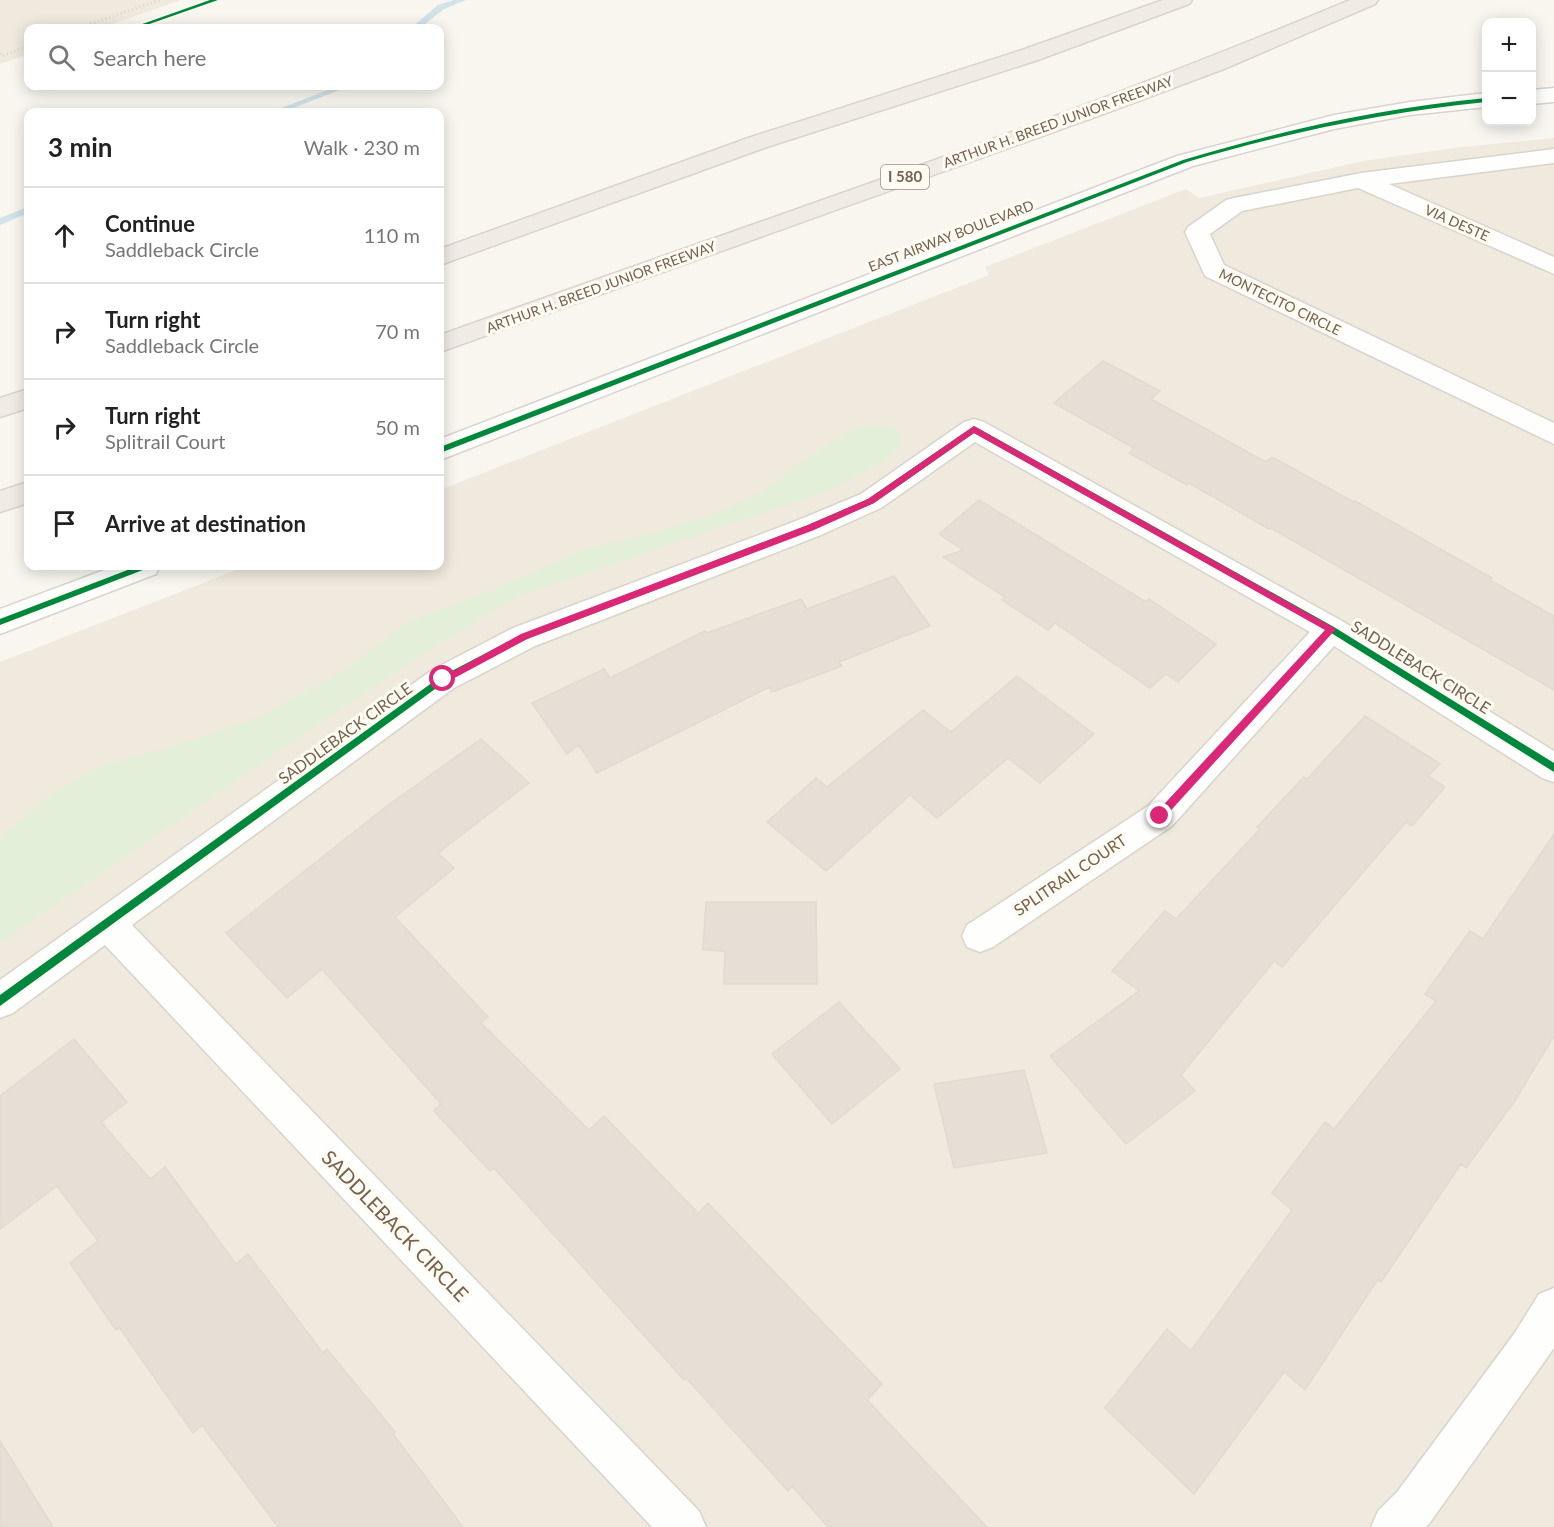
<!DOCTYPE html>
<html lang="en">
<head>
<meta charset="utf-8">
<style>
	body { margin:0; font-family:Lato,sans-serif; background:#f2f2f2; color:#222 }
	.controls { position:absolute; right:18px; top:18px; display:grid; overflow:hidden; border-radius:12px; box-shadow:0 3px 15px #0003 }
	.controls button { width:54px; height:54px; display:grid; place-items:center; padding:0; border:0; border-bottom:2px solid #e0e0e0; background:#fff; color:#222; font:30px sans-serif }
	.stop { position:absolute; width:18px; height:18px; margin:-14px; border:4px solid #db2777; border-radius:50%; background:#fff }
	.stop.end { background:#db2777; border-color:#fff; box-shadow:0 2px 6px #0008 }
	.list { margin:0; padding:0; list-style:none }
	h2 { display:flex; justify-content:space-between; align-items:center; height:78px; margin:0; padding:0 24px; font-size:26px }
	h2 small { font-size:20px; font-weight:400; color:#767676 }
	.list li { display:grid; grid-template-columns:39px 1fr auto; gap:18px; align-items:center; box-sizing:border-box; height:96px; padding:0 24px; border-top:2px solid #e0e0e0 }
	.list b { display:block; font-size:22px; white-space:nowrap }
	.list p { margin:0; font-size:20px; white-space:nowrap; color:#767676 }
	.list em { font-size:20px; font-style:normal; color:#767676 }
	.icon { flex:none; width:33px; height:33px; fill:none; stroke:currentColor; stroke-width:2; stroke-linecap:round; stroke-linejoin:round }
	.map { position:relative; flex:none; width:1554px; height:1527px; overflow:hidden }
	.search { position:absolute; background:#fff; box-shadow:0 3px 15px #0003; left:24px; top:24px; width:420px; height:66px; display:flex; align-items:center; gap:15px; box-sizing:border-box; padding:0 21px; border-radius:12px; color:#767676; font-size:22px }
	.panel { position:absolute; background:#fff; box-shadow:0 3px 15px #0003; left:24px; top:108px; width:420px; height:462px; border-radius:12px }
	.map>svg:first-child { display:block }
</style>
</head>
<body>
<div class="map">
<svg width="1554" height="1527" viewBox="0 0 1554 1527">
	<rect width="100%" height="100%" fill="#f8f6ef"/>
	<path fill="#f0e9dd" d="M0 0H181L101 28H28V54L0 64Z
		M1554 138V1527H0V662L247 566H440V490L989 275 985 267 1186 189 1199 198 1363 161 1462 147Z"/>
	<path fill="#e4efda" d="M876 425 895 428 902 444 885 461 831 490 516 597 444 641 322 722 0 943V838L48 796 100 766 169 748 257 718 345 670 408 622 497 588 583 550 659 532 728 508 764 491 795 466 852 429Z"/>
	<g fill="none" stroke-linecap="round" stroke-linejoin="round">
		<path fill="#d1e3e8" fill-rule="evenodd" d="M454 0H466L444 9 420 28H411L438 5Z
			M338 86H350L283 112H271Z
			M28 207V213L0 225V218Z"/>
	</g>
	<path fill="#e5dfd6" stroke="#e1dad1" stroke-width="1.5" d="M1103 361 1160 391 1151 399 1266 462 1272 457 1354 502 1355 501 1492 578 1490 580 1554 616V690L1271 528 1269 529 1189 483 1187 485 1129 453 1134 448 1054 403Z
		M979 500 1146 602 1149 599 1216 644 1178 682 1166 674 1150 688 1055 623 1048 630 1002 600 1005 597 943 557 963 550 939 534Z
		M894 576 930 626 839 662 842 666 772 692 770 687 597 773 579 745 567 754 532 703 604 669 610 678 705 631 707 633 801 599 807 609Z
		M1017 676 1094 734 1040 783 1008 758 937 818 910 795 826 871 767 822 816 778 827 787 923 710 951 732Z
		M1365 716 1440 764 1428 776 1445 787 1412 826 1406 822 1282 967 1274 961 1181 1075 1195 1091 1126 1144 1050 1056 1139 991 1112 971 1165 911 1176 919 1260 829 1257 827 1304 777 1307 779Z
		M481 739 529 783 438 853 454 868 395 917 488 1017 481 1023 589 1130 604 1116 698 1213 708 1203 781 1279 882 1384 867 1400 987 1527H828L792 1486 788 1491 686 1378 684 1380 494 1168 490 1171 434 1111 441 1104 322 969 287 998 226 933 387 806Z
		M1554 834V1036L1514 1102 1466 1168 1461 1164 1381 1282 1378 1279 1305 1390 1284 1372 1194 1494 1105 1408 1167 1329 1191 1351 1292 1210 1272 1193 1325 1122 1334 1129 1436 1001 1425 994 1470 931 1483 939Z
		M706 902H816L817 984H724L725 951 703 950Z
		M839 1002 900 1069 832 1124 772 1054Z
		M74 1039 127 1102 101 1122 150 1179 165 1167 236 1264 248 1254 323 1353 327 1349 395 1432 393 1434 463 1527H278L202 1425 193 1433 119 1327 116 1330 70 1263 98 1241 57 1186 0 1229V1096Z
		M1024 1070 1047 1153 954 1168 934 1084Z
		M0 1441 53 1527H0Z"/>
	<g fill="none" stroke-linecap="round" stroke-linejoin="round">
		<defs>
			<path id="minor" d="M1554 149V163L1389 184 1554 257V274L1358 188 1242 211 1210 234 1224 265 1554 423V444L1205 276 1185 232 1188 227 1226 200 1234 198 1361 173Z
				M974 419 984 422 1342 621 1554 751V782L1542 778 1334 646 1172 826 993 947 980 952 967 947 962 936 967 925 1148 806 1310 632 975 442 881 508 821 535 535 646 454 688 132 925 699 1511 706 1527H652L105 945 13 1013 0 1018V980L432 670 513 628 801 519 861 494 964 422Z
				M1554 1288V1348L1429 1524 1426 1527H1371L1378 1511 1397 1492 1514 1334 1539 1294Z"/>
			<path id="secondary" d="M1554 88V102L1532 104V90Z
				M1486 93V107L1410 115 1334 129 1193 166 440 460V439L1177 156 1334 115 1410 102Z
				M115 566H160L156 574 0 634V609Z"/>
			<path id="motorway" d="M1163 0H1192L1189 4 1038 60 767 147 440 265V249L751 137 1022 50Z
				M1350 0H1378L1375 4 1224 69 1098 116 440 352V335C744 226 1052 125 1350 0Z
				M28 389V408L0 417V398Z
				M28 482V503L0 512V491Z"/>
		</defs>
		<use href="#minor" stroke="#d8d3cd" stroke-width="3"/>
		<use href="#secondary" stroke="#d8d3cd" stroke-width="3"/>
		<use href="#motorway" stroke="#d9d3cc" stroke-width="3"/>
		<path stroke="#dad6cf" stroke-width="3" stroke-dasharray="1 3" stroke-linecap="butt" d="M79 28 160 0
			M0 54 2 56 28 46"/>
		<use href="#minor" fill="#fefefd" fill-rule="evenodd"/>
		<use href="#secondary" fill="#fefefd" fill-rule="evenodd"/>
		<use href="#motorway" fill="#f1ebe6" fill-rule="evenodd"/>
		<defs>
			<path id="cycleway" d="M210 0H218L138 28H131Z
				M1486 98V102C1384 112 1286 133 1187 162L440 453V447L1183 160C1283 130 1382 108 1486 98Z
				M974 426 1334 627 1554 763V772L1328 631 974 433 874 503 814 529 527 639 446 681 0 1006V995L440 677 521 635 808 525 868 499Z
				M138 566H149L148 568 0 625V619Z"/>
		</defs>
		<use href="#cycleway" stroke="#fefbf2" stroke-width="4"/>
		<use href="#cycleway" fill="#00873e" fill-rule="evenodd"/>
	</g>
	<path fill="#db2777" d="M974 426 1336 629 1163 819H1156V813L1325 630 974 433 874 503 814 530 527 639 447 682 443 683 439 679 521 634 808 525 868 499Z"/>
	<g text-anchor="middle" stroke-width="6" stroke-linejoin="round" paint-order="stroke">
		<g font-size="14" fill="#76614f" stroke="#fefbf2">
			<text transform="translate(1058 122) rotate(-20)" y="5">ARTHUR H. BREED JUNIOR FREEWAY</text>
			<text transform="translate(1457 223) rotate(24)" y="5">VIA DESTE</text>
			<text transform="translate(951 236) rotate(-21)" y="5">EAST AIRWAY BOULEVARD</text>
			<text transform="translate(601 287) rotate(-20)" y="5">ARTHUR H. BREED JUNIOR FREEWAY</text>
			<text transform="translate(1280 302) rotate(26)" y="5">MONTECITO CIRCLE</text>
		</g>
		<rect fill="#fefbf2" stroke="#9f8f80" stroke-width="1.5" x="881" y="165" width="48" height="24" rx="4.5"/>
		<g font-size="15" font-weight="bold" fill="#76614f">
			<text x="905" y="182">I 580</text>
		</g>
		<g font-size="16" fill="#76614f" stroke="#fefbf2">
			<text transform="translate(1421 667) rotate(32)" y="6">SADDLEBACK CIRCLE</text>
			<text transform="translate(345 733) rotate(-36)" y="6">SADDLEBACK CIRCLE</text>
			<text transform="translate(1070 875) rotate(-34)" y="6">SPLITRAIL COURT</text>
		</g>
		<g font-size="20" fill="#76614f" stroke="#fefbf2">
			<text transform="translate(395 1226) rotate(46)" y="7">SADDLEBACK CIRCLE</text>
		</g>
	</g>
</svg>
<div class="controls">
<button>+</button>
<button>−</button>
</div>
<div class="stop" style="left:443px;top:679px"></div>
<div class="stop end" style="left:1160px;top:816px"></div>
<div class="search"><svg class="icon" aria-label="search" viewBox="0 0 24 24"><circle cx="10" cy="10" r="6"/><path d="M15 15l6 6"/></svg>Search here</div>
<section class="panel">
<h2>3 min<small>Walk · 230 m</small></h2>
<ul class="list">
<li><svg class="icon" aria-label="ahead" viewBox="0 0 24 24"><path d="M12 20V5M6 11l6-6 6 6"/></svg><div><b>Continue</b><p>Saddleback Circle</p></div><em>110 m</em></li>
<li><svg class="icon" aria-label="right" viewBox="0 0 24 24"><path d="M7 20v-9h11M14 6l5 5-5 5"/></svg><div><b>Turn right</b><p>Saddleback Circle</p></div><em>70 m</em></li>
<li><svg class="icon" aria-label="right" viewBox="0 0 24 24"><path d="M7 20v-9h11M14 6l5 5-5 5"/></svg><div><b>Turn right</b><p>Splitrail Court</p></div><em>50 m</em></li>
<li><svg class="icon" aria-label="arrive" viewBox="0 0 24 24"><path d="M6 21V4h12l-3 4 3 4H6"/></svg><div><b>Arrive at destination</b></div></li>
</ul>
</section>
</div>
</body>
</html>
